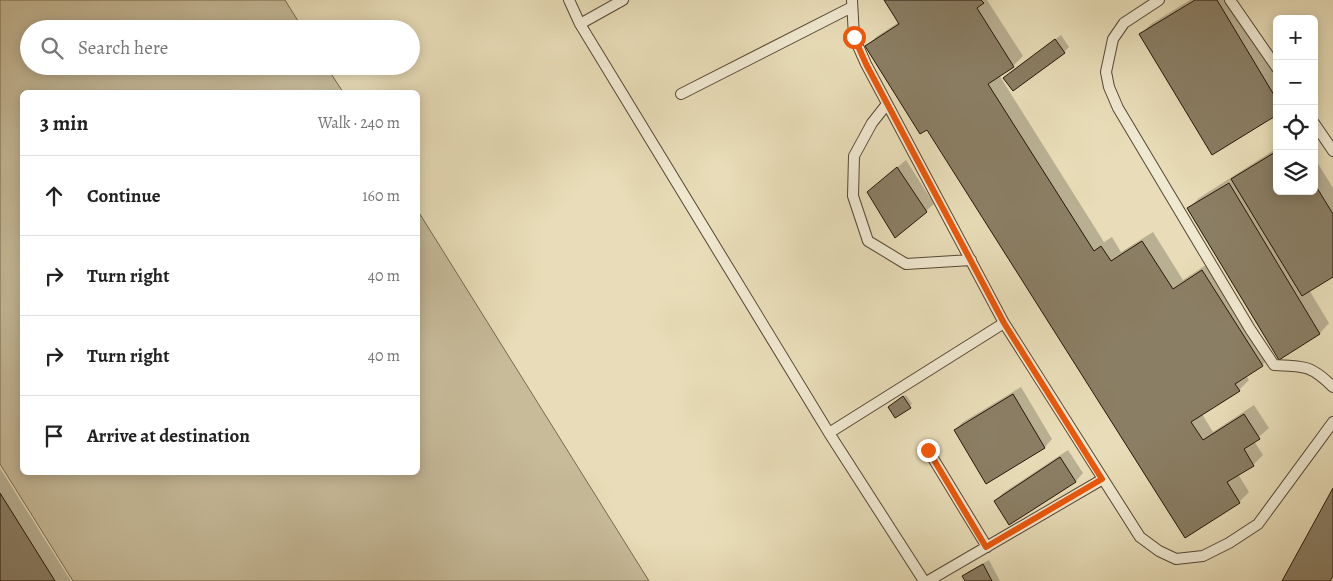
<!DOCTYPE html>
<html lang="en">
<head>
<meta charset="utf-8">
<style>
	body { margin:0; font-family:Alegreya,serif; background:#f2f2f2; color:#222 }
	.controls { position:absolute; right:15px; top:15px; display:grid; overflow:hidden; border-radius:8px; box-shadow:0 2px 12px #0003 }
	.controls button { width:45px; height:45px; display:grid; place-items:center; padding:0; border:0; border-bottom:1px solid #e0e0e0; background:#fff; color:#222; font:25px sans-serif }
	.stop { position:absolute; width:15px; height:15px; margin:-11px; border:4px solid #ea580c; border-radius:50%; background:#fff }
	.stop.end { background:#ea580c; border-color:#fff; box-shadow:0 1px 5px #0008 }
	.list { margin:0; padding:0; list-style:none }
	h2 { display:flex; justify-content:space-between; align-items:center; height:65px; margin:0; padding:0 20px; font-size:21px }
	h2 small { font-size:16px; font-weight:400; color:#767676 }
	.list li { display:grid; grid-template-columns:32px 1fr auto; gap:15px; align-items:center; box-sizing:border-box; height:80px; padding:0 20px; border-top:1px solid #e0e0e0 }
	.list b { display:block; font-size:19px; white-space:nowrap }
	.list em { font-size:16px; font-style:normal; color:#767676 }
	.icon { flex:none; width:28px; height:28px; fill:none; stroke:currentColor; stroke-width:2; stroke-linecap:round; stroke-linejoin:round }
	.map { position:relative; flex:none; width:1333px; height:581px; overflow:hidden }
	.search { position:absolute; background:#fff; box-shadow:0 2px 12px #0003; left:20px; top:20px; width:400px; height:55px; display:flex; align-items:center; gap:12px; box-sizing:border-box; padding:0 18px; border-radius:28px; color:#767676; font-size:19px }
	.panel { position:absolute; background:#fff; box-shadow:0 2px 12px #0003; left:20px; top:90px; width:400px; height:385px; border-radius:8px }
	.map>svg:first-child { display:block }
</style>
</head>
<body>
<div class="map">
<svg width="1333" height="581" viewBox="0 0 1333 581">
	<rect width="100%" height="100%" fill="#e8ddb8"/>
	<filter id="stains"><feTurbulence type="fractalNoise" baseFrequency=".004" numOctaves="4"/><feColorMatrix values="0 0 0 0 .2 0 0 0 0 .09 0 0 0 0 .02 0 0 0 .5 -.17"/></filter>
	<radialGradient id="worn" r=".72"><stop offset=".6" stop-color="#630" stop-opacity="0"/><stop offset="1" stop-color="#630" stop-opacity=".3"/></radialGradient>
	<path fill="#c7bb9a" stroke="#766951" d="M0 0H285L303 29H29V66H326L343 92H22V472H418V211L649 581H73L0 464Z"/>
	<path fill="#0003" d="M885 0H987L1023 56 1013 66 999 75 1104 242 1112 237 1121 252 1153 232 1183 280 1212 261 1272 355 1262 365 1246 375 1249 380 1239 390 1202 414 1213 432 1254 405 1269 428 1254 441 1263 455 1253 465 1238 474 1249 492 1239 502 1186 536 927 128 866 47 876 37 899 22Z
		M1190 0H1232L1277 74V114L1141 34 1151 24Z
		M1061 35 1069 47 1064 52 1005 78Z
		M1277 148V191H1314V157L1333 188V276L1309 290 1329 323 1320 333 1279 358 1189 208 1199 198Z
		M906 160 934 204 926 211 876 185Z
		M1021 387 1052 439 1045 447 986 482 955 430 963 422Z
		M906 395 912 404 895 416 891 405Z
		M1068 450 1083 473 1076 481 1010 524 995 501 1003 493Z
		M0 468 71 581H0Z
		M989 560 1000 581H966L964 576 969 571Z"/>
	<path fill="#8a7e64" stroke="#251708" d="M884 0H981L984 3 977 8 1014 67 988 84 1094 251 1101 246 1111 261 1142 241 1173 289 1202 270 1263 366 1235 384 1240 391 1191 422 1203 440 1244 414 1260 439 1244 449 1254 466 1227 482 1240 503 1185 538 927 130 920 134 865 46 899 24Z
		M1195 0H1217L1277 100V115L1212 155 1139 34Z
		M1055 39 1065 53 1013 91 1003 78Z
		M1277 151V191H1314V183L1333 214V277L1302 296 1231 179Z
		M897 167 927 212 895 238 867 192Z
		M1229 183 1320 334 1279 360 1187 208Z
		M1013 394 1045 448 986 484 954 430Z
		M903 396 911 408 895 418 888 407Z
		M1060 457 1076 482 1009 525 994 501Z
		M1333 488V576L1330 581H1282Z
		M0 493 55 581H0Z
		M983 564 992 581H965L962 576Z"/>
	<g fill="none" stroke-linecap="round" stroke-linejoin="round">
		<defs>
			<path id="service" d="M569 0 580 24 829 433 924 581
				M852 0 854 37 866 64 1004 323 1140 537 1159 551 1176 559 1203 556 1229 543 1258 524 1333 422
				M1159 0 1124 23 1113 39 1106 72 1109 87 1118 108 1250 329 1274 365C1304 366 1311 365 1333 387
				M1230 0 1277 68
				M580 24 623 0
				M681 94 852 7
				M887 104 872 123 854 156 853 196 868 241 906 264 971 260
				M1314 123 1333 151
				M829 433 1004 323
				M928 450 987 547
				M928 581 1103 479"/>
		</defs>
		<use href="#service" stroke="#564834" stroke-width="12"/>
		<use href="#service" stroke="#f0e9d1" stroke-width="10"/>
	</g>
	<g fill="none" stroke-linecap="round" stroke-linejoin="round">
		<path stroke="#ea580c" stroke-width="6" d="M854 37 866 64 1004 323 1102 479 986 547 928 450"/>
	</g>
	<rect width="100%" height="100%" filter="url(#stains)"/>
	<rect width="100%" height="100%" fill="url(#worn)"/>
</svg>
<div class="controls">
<button>+</button>
<button>−</button>
<button><svg class="icon" aria-label="locate" viewBox="0 0 24 24"><circle cx="12" cy="12" r="6"/><path d="M12 2v4M12 18v4M2 12h4M18 12h4"/></svg></button>
<button><svg class="icon" aria-label="layers" viewBox="0 0 24 24"><path d="M12 4l9 5-9 5-9-5zM3 14l9 5 9-5"/></svg></button>
</div>
<div class="stop" style="left:854px;top:37px"></div>
<div class="stop end" style="left:928px;top:450px"></div>
<div class="search"><svg class="icon" aria-label="search" viewBox="0 0 24 24"><circle cx="10" cy="10" r="6"/><path d="M15 15l6 6"/></svg>Search here</div>
<section class="panel">
<h2>3 min<small>Walk · 240 m</small></h2>
<ul class="list">
<li><svg class="icon" aria-label="ahead" viewBox="0 0 24 24"><path d="M12 20V5M6 11l6-6 6 6"/></svg><div><b>Continue</b></div><em>160 m</em></li>
<li><svg class="icon" aria-label="right" viewBox="0 0 24 24"><path d="M7 20v-9h11M14 6l5 5-5 5"/></svg><div><b>Turn right</b></div><em>40 m</em></li>
<li><svg class="icon" aria-label="right" viewBox="0 0 24 24"><path d="M7 20v-9h11M14 6l5 5-5 5"/></svg><div><b>Turn right</b></div><em>40 m</em></li>
<li><svg class="icon" aria-label="arrive" viewBox="0 0 24 24"><path d="M6 21V4h12l-3 4 3 4H6"/></svg><div><b>Arrive at destination</b></div></li>
</ul>
</section>
</div>
</body>
</html>
